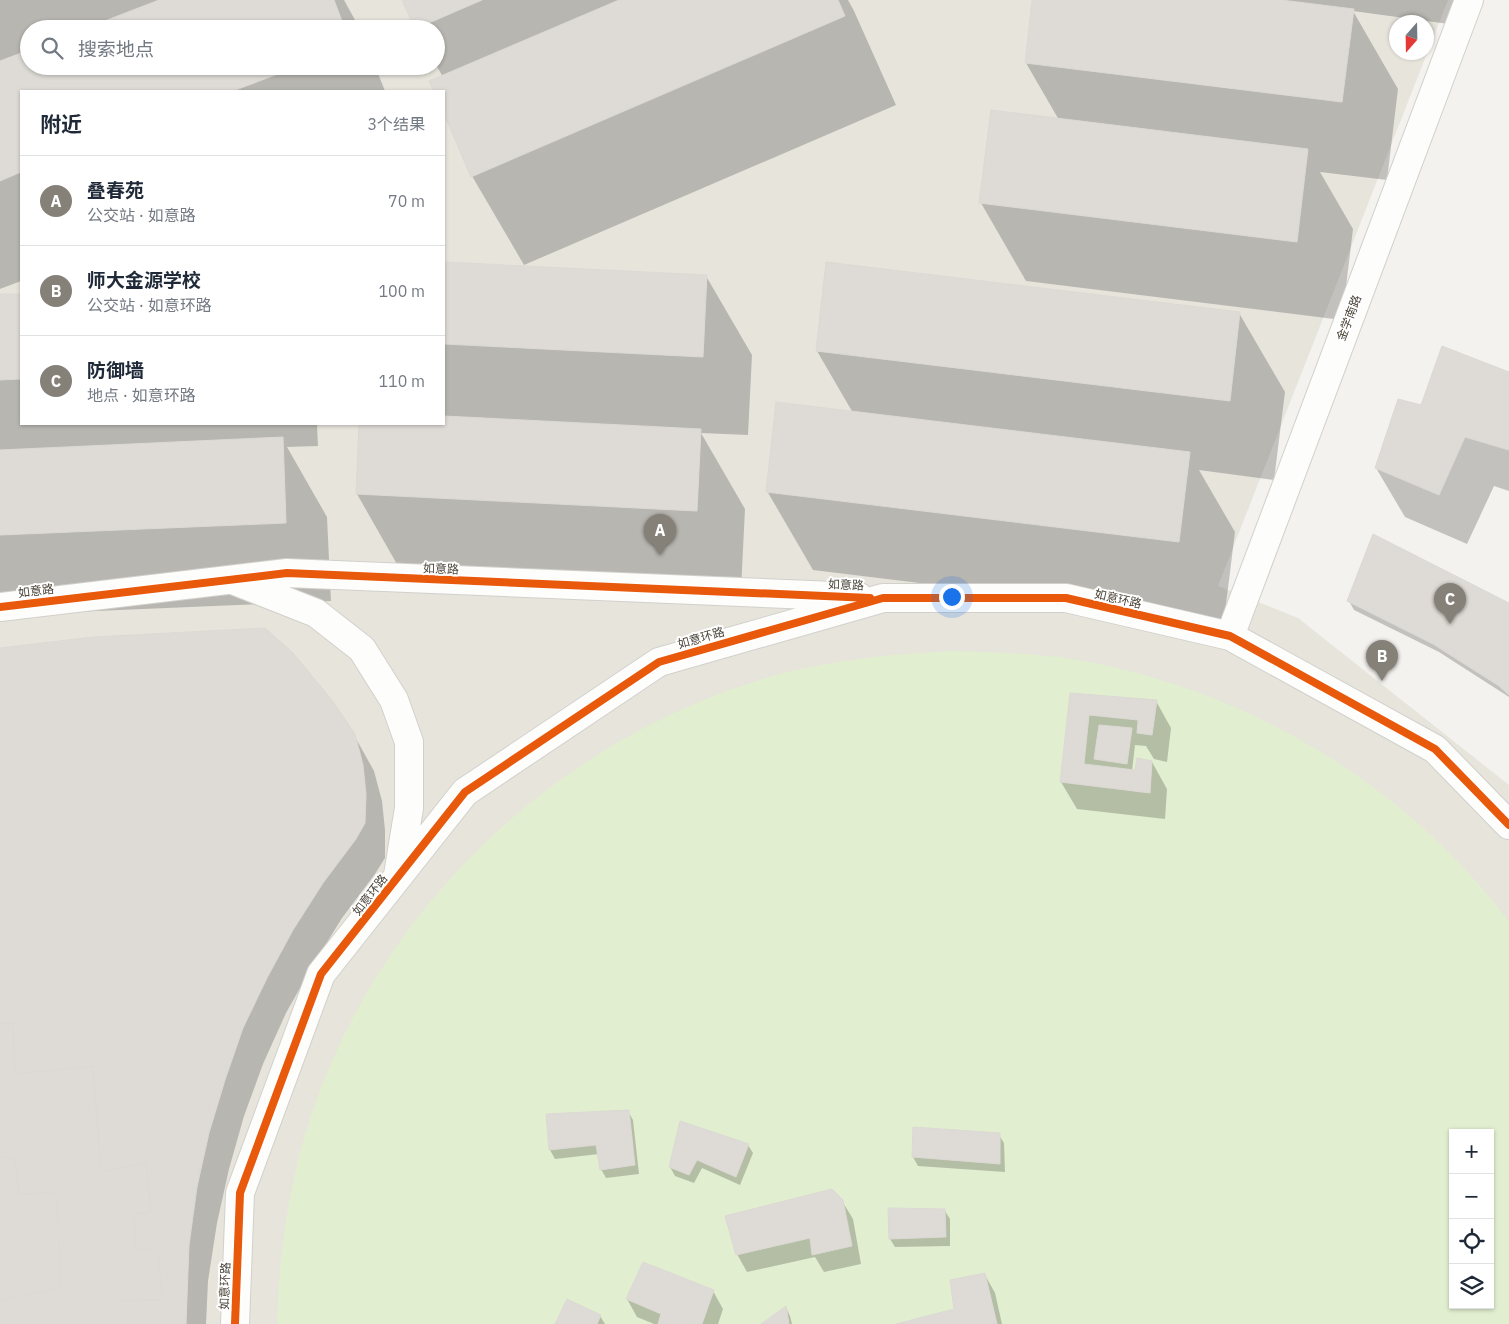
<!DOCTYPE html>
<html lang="zh">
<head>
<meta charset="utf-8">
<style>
	body { margin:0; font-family:"IBM Plex Sans","Noto Sans SC",sans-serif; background:#f6f6f7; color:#1f2937 }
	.controls { position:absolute; right:15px; bottom:15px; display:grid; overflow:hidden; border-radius:0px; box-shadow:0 1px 4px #0004 }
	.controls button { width:45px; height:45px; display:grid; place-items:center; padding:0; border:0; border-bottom:1px solid #e0e1e3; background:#fff; color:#1f2937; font:25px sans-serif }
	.compass { position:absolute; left:1389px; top:15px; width:45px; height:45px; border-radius:50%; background:#fff; box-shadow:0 1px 4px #0004; rotate:200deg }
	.you { position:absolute; left:951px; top:596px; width:18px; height:18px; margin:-12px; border:4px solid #fff; border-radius:50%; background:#1a73e8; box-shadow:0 0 0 8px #1a73e833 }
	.badge { display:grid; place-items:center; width:32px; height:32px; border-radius:50%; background:#868178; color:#fff; font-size:16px; font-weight:700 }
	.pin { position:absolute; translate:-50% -41px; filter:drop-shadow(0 1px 2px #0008) }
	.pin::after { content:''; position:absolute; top:26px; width:18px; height:15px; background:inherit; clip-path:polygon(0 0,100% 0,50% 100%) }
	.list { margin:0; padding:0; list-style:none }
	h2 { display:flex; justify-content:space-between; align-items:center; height:65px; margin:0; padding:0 20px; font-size:21px }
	h2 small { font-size:16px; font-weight:400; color:#747a83 }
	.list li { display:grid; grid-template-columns:32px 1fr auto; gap:15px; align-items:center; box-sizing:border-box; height:90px; padding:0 20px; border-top:1px solid #e0e1e3 }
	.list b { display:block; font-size:19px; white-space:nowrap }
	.list p { margin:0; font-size:16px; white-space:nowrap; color:#747a83 }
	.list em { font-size:16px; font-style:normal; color:#747a83 }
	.icon { flex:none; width:28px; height:28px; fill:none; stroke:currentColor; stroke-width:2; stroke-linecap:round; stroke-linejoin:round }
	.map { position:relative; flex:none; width:1509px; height:1324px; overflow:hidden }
	.search { position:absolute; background:#fff; box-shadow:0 1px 4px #0004; left:20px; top:20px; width:425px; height:55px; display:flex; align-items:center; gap:12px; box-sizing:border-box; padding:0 18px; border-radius:28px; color:#747a83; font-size:19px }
	.panel { position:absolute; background:#fff; box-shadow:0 1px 4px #0004; left:20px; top:90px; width:425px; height:335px; border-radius:0px }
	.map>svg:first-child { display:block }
</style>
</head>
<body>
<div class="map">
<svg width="1509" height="1324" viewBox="0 0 1509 1324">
	<rect width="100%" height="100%" fill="#f4f2ee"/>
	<path fill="#e7e4dc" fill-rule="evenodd" d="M0 0H1448L1218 586 1298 618 1509 785V1324H0ZM1396 22H1426V52H1396ZM29 29H436V66H29ZM21 91H444V424H21ZM1453 1133H1490V1305H1453Z"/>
	<path fill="#e1eecf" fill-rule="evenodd" d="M952 651C990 652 1028 653 1065 658 1238 684 1404 781 1509 922V1324H277C278 1274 284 1225 294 1177 348 935 546 736 784 673 839 659 895 654 952 651ZM1453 1133H1490V1305H1453Z"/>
	<path fill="#0003" d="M0 0H344L360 29H29V66H375L385 91H21V281L0 289Z
		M403 0H848L854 11 896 105 524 265 472 176 444 111V91H435L431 82 443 77 436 65V29H416Z
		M1034 0H1459L1456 25 1353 11 1398 89 1387 180 1320 172 1353 229 1342 320 1026 281 981 203 1059 120 1026 63Z
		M444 263 706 276 752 355 748 435 701 433 745 509 741 590 402 573 357 494 360 424H444Z
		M21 295V424H317L318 446 287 447 327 517 331 601 0 615V296Z
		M1239 313 1285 392 1274 480 1199 470 1235 532 1224 620 813 570 767 491 853 413 817 351Z
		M1509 374V491L1494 486 1467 544 1405 517 1376 468 1421 407Z
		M1349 601 1509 605V697L1439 652 1354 610Z
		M0 649 354 735 374 771 382 801 385 830V858L375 874 342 918 313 965 286 1013 263 1064 244 1116 229 1169 217 1223 208 1281 206 1324H0Z
		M1071 695 1156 701 1171 728 1167 762 1154 759 1146 746 1135 745 1132 771H1136L1152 762 1167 789 1165 819 1077 809 1061 782Z
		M628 1111 633 1120 639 1174 606 1178 601 1169 599 1154 555 1159 550 1150 547 1116Z
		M914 1128 999 1135 1004 1143 1005 1172 918 1166 913 1157Z
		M748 1145 753 1153 740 1185 702 1168 694 1183 675 1176 670 1167Z
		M842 1201 853 1219 861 1264 824 1272 815 1257 747 1272 737 1254Z
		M945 1211 950 1219V1246L895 1247 890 1239Z
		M985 1275 995 1293 1002 1324H901L955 1310Z
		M713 1291 723 1309 718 1324H654L637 1317 627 1299Z
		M786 1308 790 1316 792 1324H763Z
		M600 1316 605 1324H556Z"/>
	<path fill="#dedbd6" stroke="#dcd9d4" d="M159 0H334L345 29H84Z
		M402 0H482L415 29Z
		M619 0H838L845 16 471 177 444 114V91H434L429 81Z
		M1032 0H1281L1354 9 1342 102 1025 63Z
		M29 50V66H299L233 91H21V172L0 181V61Z
		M991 110 1308 149 1297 242 979 203Z
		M444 262 707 275 703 357 444 344Z
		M826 262 1240 312 1230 401 816 351Z
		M0 294H21V379L0 380Z
		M1442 346 1509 372V450L1465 437 1439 495 1375 468 1398 399 1421 405Z
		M776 402 1190 452 1179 542 766 492Z
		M444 416 701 429 697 511 356 494 359 424H444Z
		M283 437 286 523 0 535V450Z
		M1373 534 1509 603V695L1499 686 1433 644 1347 601Z
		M265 628 293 653 331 699 355 734 363 765 366 794 365 823 356 839 323 883 293 930 267 978 243 1028 225 1080 209 1133 197 1187 189 1245 186 1324H0V648L93 637Z
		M1070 693 1157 700 1152 735 1137 733 1138 720 1089 715 1084 764 1135 770 1137 758 1152 761 1150 793 1060 782Z
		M1099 725 1132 728 1127 764 1094 759Z
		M13 1023 15 1074 93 1066 101 1172 146 1163 151 1212 134 1214 136 1249H158L162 1300 117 1301 118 1324H0V1300L61 1288 56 1193 19 1194 15 1157H0V1024Z
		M629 1110 635 1165 600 1170 596 1145 549 1150 546 1114Z
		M680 1121 749 1144 736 1177 697 1160 689 1175 669 1167Z
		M913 1127 1000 1133V1164L912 1157Z
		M832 1189 843 1200 852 1246 812 1255 810 1238 736 1255 725 1216Z
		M888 1208 945 1209 946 1237 889 1239Z
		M643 1262 714 1290 702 1324H658L661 1314 626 1299Z
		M985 1273 997 1324H896L954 1309 950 1280Z
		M567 1299 601 1315 597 1324H555Z
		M786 1306 789 1324H761Z"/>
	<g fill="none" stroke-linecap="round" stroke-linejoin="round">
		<defs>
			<path id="minor" d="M235 581 316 613 362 649 394 700 409 742V808L398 875
				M0 607 287 573 859 597
				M1230 636 1469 0
				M235 1324 240 1193 321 974 465 792 659 662 883 598H1066L1230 636 1435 749 1509 825"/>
		</defs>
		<use href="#minor" stroke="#d2d0cb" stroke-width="30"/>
		<use href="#minor" stroke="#fdfdfc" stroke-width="28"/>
		<defs>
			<path id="cycleway" d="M0 607 287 573 870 598
				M235 1324 240 1193 321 974 465 792 659 662 883 598H1066L1230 636 1435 749 1509 825"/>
		</defs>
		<use href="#cycleway" stroke="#fff" stroke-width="11"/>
		<use href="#cycleway" stroke="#e8590c" stroke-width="8"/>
	</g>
	<g text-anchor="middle" stroke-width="4" stroke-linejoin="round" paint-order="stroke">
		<g font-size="12" fill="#4b4439" stroke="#fff">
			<text transform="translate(1349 318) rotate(-69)" y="4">金学南路</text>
			<text transform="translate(441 569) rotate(2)" y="4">如意路</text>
			<text transform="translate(846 585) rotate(2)" y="4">如意路</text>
			<text transform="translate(36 591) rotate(-7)" y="4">如意路</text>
			<text transform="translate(1118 599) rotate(13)" y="4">如意环路</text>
			<text transform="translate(701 638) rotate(-16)" y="4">如意环路</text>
			<text transform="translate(370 895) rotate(-52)" y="4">如意环路</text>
			<text transform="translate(225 1286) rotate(-88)" y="4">如意环路</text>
		</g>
	</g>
</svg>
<div class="controls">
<button>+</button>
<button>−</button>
<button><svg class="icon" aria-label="locate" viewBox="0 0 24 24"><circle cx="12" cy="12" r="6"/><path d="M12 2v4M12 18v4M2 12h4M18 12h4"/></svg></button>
<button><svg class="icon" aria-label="layers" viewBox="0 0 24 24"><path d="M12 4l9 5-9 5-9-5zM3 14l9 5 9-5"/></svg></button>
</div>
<svg class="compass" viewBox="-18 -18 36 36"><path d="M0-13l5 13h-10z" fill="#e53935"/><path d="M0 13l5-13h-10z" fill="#747a83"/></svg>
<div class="you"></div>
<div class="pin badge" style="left:660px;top:555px">A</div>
<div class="pin badge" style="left:1382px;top:681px">B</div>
<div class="pin badge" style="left:1450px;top:624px">C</div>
<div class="search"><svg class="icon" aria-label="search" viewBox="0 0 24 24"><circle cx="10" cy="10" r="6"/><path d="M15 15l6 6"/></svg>搜索地点</div>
<section class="panel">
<h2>附近<small>3个结果</small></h2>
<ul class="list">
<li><span class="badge">A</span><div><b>叠春苑</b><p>公交站 · 如意路</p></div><em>70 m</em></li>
<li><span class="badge">B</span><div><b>师大金源学校</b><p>公交站 · 如意环路</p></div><em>100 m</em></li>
<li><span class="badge">C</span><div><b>防御墙</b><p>地点 · 如意环路</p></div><em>110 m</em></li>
</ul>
</section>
</div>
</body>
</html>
